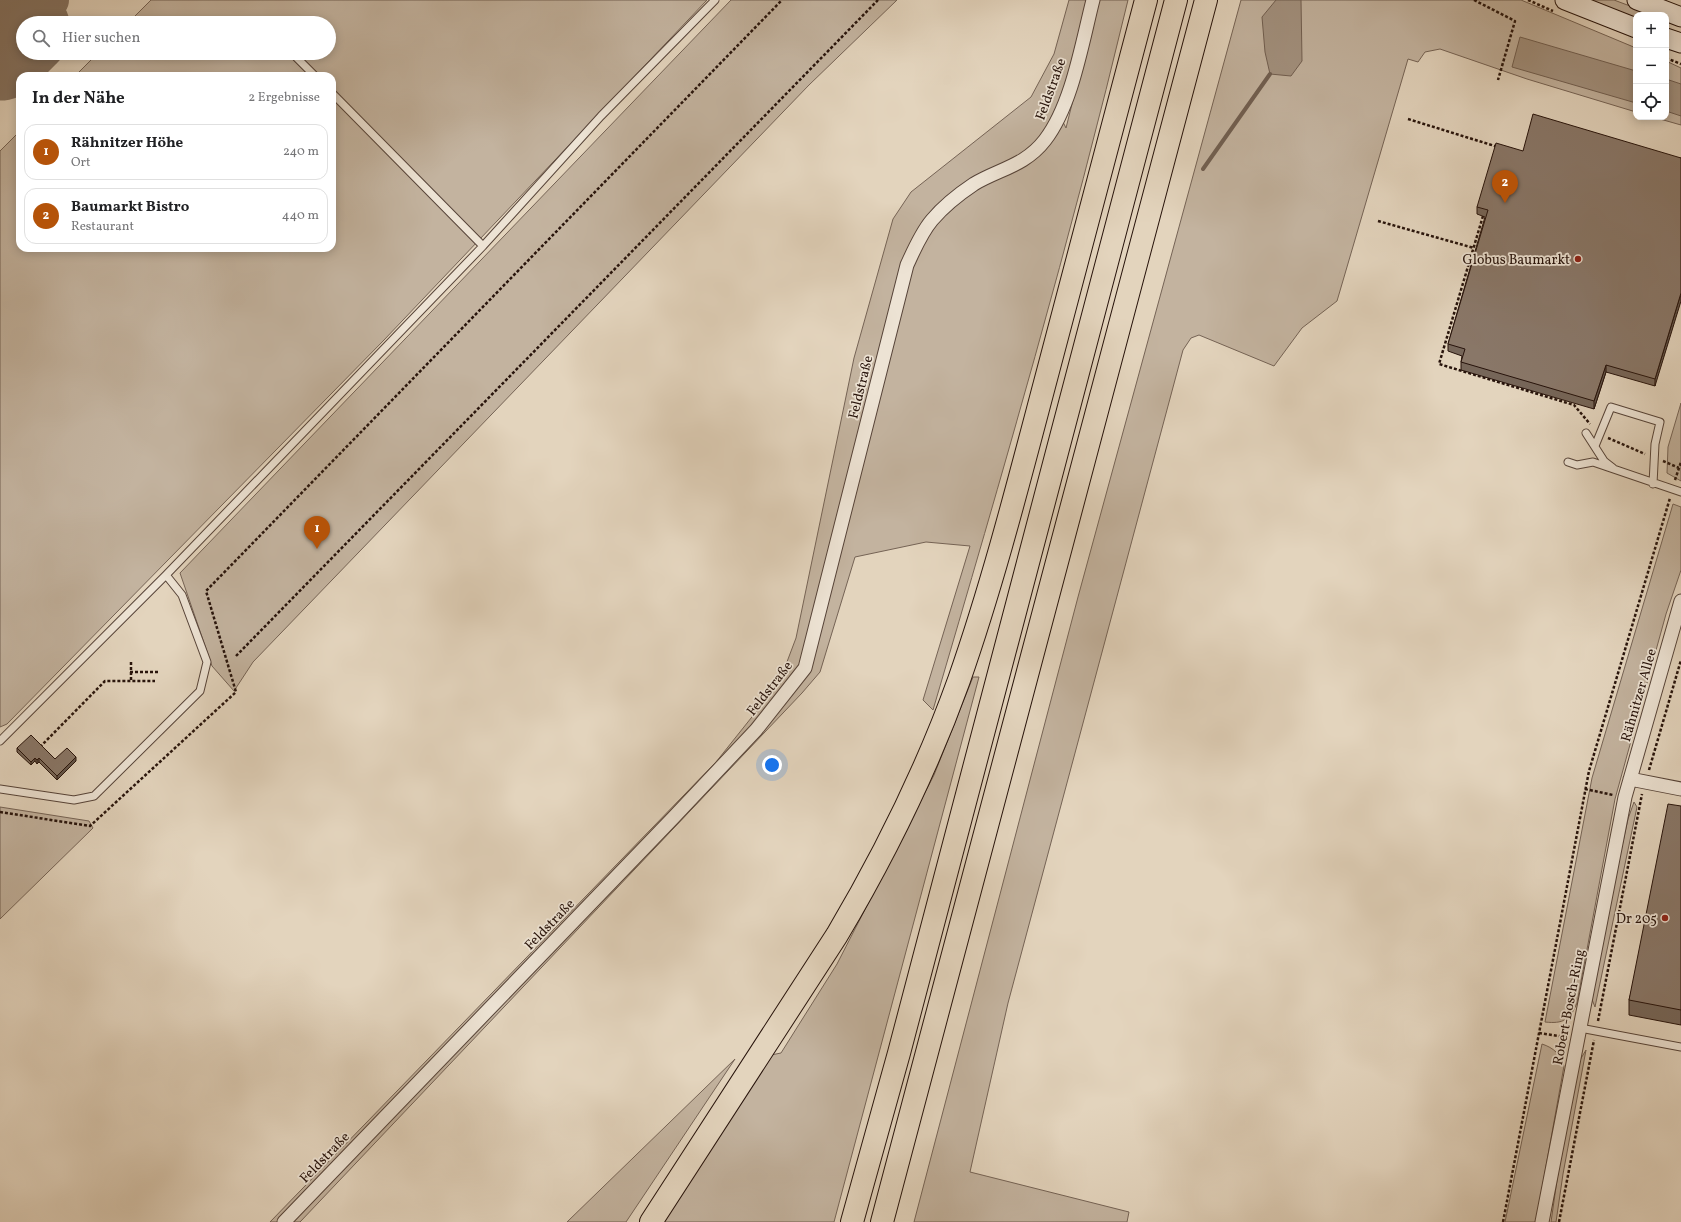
<!DOCTYPE html>
<html lang="de">
<head>
<meta charset="utf-8">
<style>
	body { margin:0; font-family:Vollkorn,serif; background:#f6f6f6; color:#202124 }
	.controls { position:absolute; right:12px; top:12px; display:grid; overflow:hidden; border-radius:8px; box-shadow:0 2px 10px #0003 }
	.controls button { width:36px; height:36px; display:grid; place-items:center; padding:0; border:0; border-bottom:1px solid #e0e0e0; background:#fff; color:#202124; font:20px sans-serif }
	.you { position:absolute; left:772px; top:765px; width:14px; height:14px; margin:-10px; border:3px solid #fff; border-radius:50%; background:#1a73e8; box-shadow:0 0 0 6px #1a73e833 }
	.badge { display:grid; place-items:center; width:26px; height:26px; border-radius:50%; background:#b45309; color:#fff; font-size:13px; font-weight:700 }
	.pin { position:absolute; translate:-50% -33px; filter:drop-shadow(0 1px 2px #0008) }
	.pin::after { content:''; position:absolute; top:21px; width:14px; height:12px; background:inherit; clip-path:polygon(0 0,100% 0,50% 100%) }
	.list { margin:0; padding:0; list-style:none }
	h2 { display:flex; justify-content:space-between; align-items:center; height:52px; margin:0; padding:0 16px; font-size:17px }
	h2 small { font-size:13px; font-weight:400; color:#757577 }
	.list li { display:grid; grid-template-columns:26px 1fr auto; gap:12px; align-items:center; box-sizing:border-box; height:56px; margin:0 8px 8px; padding:0 8px; border:1px solid #e0e0e0; border-radius:12px }
	.list b { display:block; font-size:15px; white-space:nowrap }
	.list p { margin:0; font-size:13px; white-space:nowrap; color:#757577 }
	.list em { font-size:13px; font-style:normal; color:#757577 }
	.icon { flex:none; width:22px; height:22px; fill:none; stroke:currentColor; stroke-width:2; stroke-linecap:round; stroke-linejoin:round }
	.map { position:relative; flex:none; width:1681px; height:1222px; overflow:hidden }
	.search { position:absolute; background:#fff; box-shadow:0 2px 10px #0003; left:16px; top:16px; width:320px; height:44px; display:flex; align-items:center; gap:10px; box-sizing:border-box; padding:0 14px; border-radius:22px; color:#757577; font-size:15px }
	.panel { position:absolute; background:#fff; box-shadow:0 2px 10px #0003; left:16px; top:72px; width:320px; height:180px; border-radius:12px }
	.map>svg:first-child { display:block }
</style>
</head>
<body>
<div class="map">
<svg width="1681" height="1222" viewBox="0 0 1681 1222">
	<rect width="100%" height="100%" fill="#e3d4bd"/>
	<filter id="stains"><feTurbulence type="fractalNoise" baseFrequency=".005" numOctaves="4"/><feColorMatrix values="0 0 0 0 .2 0 0 0 0 .09 0 0 0 0 .02 0 0 0 .5 -.17"/></filter>
	<radialGradient id="worn" r=".72"><stop offset=".6" stop-color="#630" stop-opacity="0"/><stop offset="1" stop-color="#630" stop-opacity=".3"/></radialGradient>
	<path fill="#c3b39f" stroke="#756355" d="M151 0H707L384 340 7 724 0 727V151L20 131V248H332V76H75L98 53H329V23H128Z
		M731 0H897L809 85 253 662 234 691 212 666 180 573Z
		M1069 0H1087L1059 114 1066 128 1098 0H1128C1071 239 1002 475 933 710L923 700 970 546 926 542 855 557 820 672 802 693 300 1222H270L716 762 779 683 796 638 854 358 893 219 911 192 1031 97 1054 54Z
		M1241 0H1521L1636 48V112L1527 79 1440 49 1425 52 1418 62 1408 59 1337 301 1302 328 1274 366 1199 335 1191 338 1183 350 1008 1003 970 1172 1129 1212 1127 1222H914L1078 597Z
		M1584 0H1614L1654 15H1636V19Z
		M1666 61 1681 68V125L1653 117H1666Z
		M1681 403V481L1667 473 1668 447Z
		M1673 504 1681 507V570L1666 614 1615 799 1577 1003C1570 1020 1563 1024 1545 1022L1592 778Z
		M973 677H979L834 1222H664L771 1055 781 1053 837 964 934 775Z
		M1634 802 1637 807 1595 1007 1591 997 1613 887 1628 819Z
		M0 807 89 821 93 828 0 919Z
		M1542 1044C1554 1048 1560 1054 1564 1066L1536 1222H1505Z
		M1586 1050 1563 1174 1556 1222H1551L1558 1173 1580 1060Z
		M735 1059 626 1222H567Z"/>
	<path fill="#a39280" stroke="#715f51" d="M1276 0H1301L1302 61 1291 76 1270 74 1265 52 1262 17Z
		M1520 37 1636 71V103L1512 67Z
		M1666 79 1681 84V116L1666 111Z"/>
	<g fill="none" stroke-linecap="round" stroke-linejoin="round">
		<path stroke="#715f51" stroke-width="4" d="M1203 169 1270 74"/>
		<path stroke="#857464" stroke-width="38" d="M35 18 50 0"/>
		<path stroke="#857464" stroke-width="95" d="M0 53 23 30"/>
		<defs>
			<path id="service" d="M296 57 315 76
				M332 93 483 246
				M1586 433 1604 461 1613 468
				M1595 446 1611 407 1660 422 1655 444 1653 484
				M1568 462 1577 465 1593 462 1681 492
				M0 741 166 575 483 246 601 116 715 0
				M0 789 74 800 94 796 200 691 207 662 182 595 166 575
				M1580 1028 1681 1047"/>
			<path id="minor" d="M1630 779 1681 789
				M284 1222 673 818 756 730 805 668 907 265C914 250 921 233 932 220 943 207 959 194 974 184 999 169 1025 166 1045 140 1072 105 1082 43 1093 0
				M1542 1222 1625 797 1681 601"/>
			<path id="secondary" d="M1565 0 1636 28
				M1637 0 1681 17
				M1666 38 1681 43"/>
			<path id="motorway" d="M651 1222 837 935C885 854 927 769 959 680 994 580 1020 477 1047 375 1080 250 1113 125 1146 0
				M852 1222 899 1053 1176 0
				M882 1222C990 815 1098 407 1206 0"/>
		</defs>
		<use href="#service" stroke="#564338" stroke-width="9"/>
		<use href="#minor" stroke="#564338" stroke-width="15"/>
		<use href="#secondary" stroke="#27130b" stroke-width="21"/>
		<use href="#motorway" stroke="#27130b" stroke-width="24"/>
		<path stroke="#27130b" stroke-width="2.5" stroke-dasharray="3 2" stroke-linecap="butt" d="M1474 0 1515 21 1498 80
			M1528 0 1553 11
			M1666 58 1681 64
			M1408 119 1498 147
			M1483 216 1439 364 1574 405 1590 424
			M1378 221 1474 248
			M1608 438 1645 454
			M1663 461 1679 468
			M1675 480 1681 462
			M236 656 878 0
			M130 672H159
			M131 680V660
			M40 747 105 681H155
			M1649 770 1681 660
			M1585 789 1613 795
			M0 812 90 826 236 692 206 591 782 0
			M1598 1021 1642 794
			M1539 1033 1565 1037
			M1503 1222 1589 771 1670 498
			M1559 1222 1594 1040"/>
		<use href="#service" stroke="#ede3d4" stroke-width="7"/>
		<use href="#minor" stroke="#ede3d4" stroke-width="13"/>
		<use href="#secondary" stroke="#ede3d4" stroke-width="19"/>
		<use href="#motorway" stroke="#e3d4bd" stroke-width="22"/>
	</g>
	<path fill="#766659" stroke="#27130b" d="M1523 151 1681 158 1655 386 1606 372 1594 409 1461 370V362L1462 356 1448 351V344L1485 217 1477 214V207Z
		M17 748 55 759 76 761 57 780 39 762 37 764 35 761 31 765 17 752Z
		M1681 806V1025L1629 1015V1000Z"/>
	<path fill="#605349" stroke="#27130b" d="M1681 293V301L1655 386V379Z
		M1606 365V372L1594 409V401Z
		M76 757V761L57 780V776Z
		M35 758V761L31 765V762Z
		M39 758V762L37 764V760Z"/>
	<path fill="#897768" stroke="#27130b" d="M1533 114 1681 158V293L1655 379 1606 365 1594 401 1461 362 1465 349 1448 344 1488 210 1477 207 1496 143 1523 151Z
		M31 735 55 759 67 748 76 757 57 776 39 758 37 760 35 758 31 762 17 748Z
		M1668 804 1681 806V1010L1629 1000Z"/>
	<g fill="#8f2418" stroke="#ede3d4" stroke-width="1.5">
		<circle cx="1578" cy="259" r="4"/>
		<circle cx="1665" cy="918" r="4"/>
	</g>
	<g text-anchor="middle" stroke-width="3.5" stroke-linejoin="round" paint-order="stroke">
		<g font-size="14" fill="#27130b" stroke="#ede3d4">
			<text transform="translate(1050 89) rotate(-70)" y="5">Feldstraße</text>
			<text transform="translate(860 387) rotate(-76)" y="5">Feldstraße</text>
			<text transform="translate(769 688) rotate(-52)" y="5">Feldstraße</text>
			<text transform="translate(1638 695) rotate(-74)" y="5">Rähnitzer Allee</text>
			<text transform="translate(549 924) rotate(-46)" y="5">Feldstraße</text>
			<text transform="translate(1568 1007) rotate(-79)" y="5">Robert-Bosch-Ring</text>
			<text transform="translate(324 1157) rotate(-46)" y="5">Feldstraße</text>
		</g>
		<g font-size="14" fill="#27130b" stroke="#ede3d4" text-anchor="end">
			<text x="1570" y="264">Globus Baumarkt</text>
			<text x="1657" y="923">Dr 205</text>
		</g>
	</g>
	<rect width="100%" height="100%" filter="url(#stains)"/>
	<rect width="100%" height="100%" fill="url(#worn)"/>
</svg>
<div class="controls">
<button>+</button>
<button>−</button>
<button><svg class="icon" aria-label="locate" viewBox="0 0 24 24"><circle cx="12" cy="12" r="6"/><path d="M12 2v4M12 18v4M2 12h4M18 12h4"/></svg></button>
</div>
<div class="you"></div>
<div class="pin badge" style="left:317px;top:549px">1</div>
<div class="pin badge" style="left:1505px;top:203px">2</div>
<div class="search"><svg class="icon" aria-label="search" viewBox="0 0 24 24"><circle cx="10" cy="10" r="6"/><path d="M15 15l6 6"/></svg>Hier suchen</div>
<section class="panel">
<h2>In der Nähe<small>2 Ergebnisse</small></h2>
<ul class="list">
<li><span class="badge">1</span><div><b>Rähnitzer Höhe</b><p>Ort</p></div><em>240 m</em></li>
<li><span class="badge">2</span><div><b>Baumarkt Bistro</b><p>Restaurant</p></div><em>440 m</em></li>
</ul>
</section>
</div>
</body>
</html>
